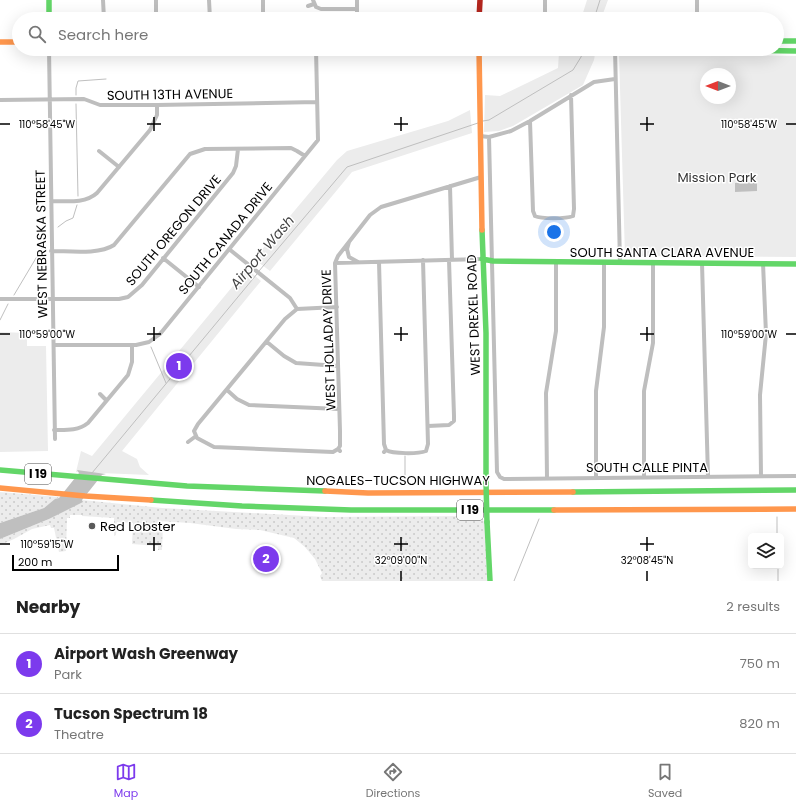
<!DOCTYPE html>
<html lang="en">
<head>
<meta charset="utf-8">
<style>
	body { margin:0; font-family:Poppins,sans-serif; background:#f2f2f2; color:#222 }
	.controls { position:absolute; right:12px; bottom:12px; display:grid; overflow:hidden; border-radius:6px; box-shadow:0 4px 16px #0002 }
	.controls button { width:36px; height:36px; display:grid; place-items:center; padding:0; border:0; border-bottom:1px solid #e0e0e0; background:#fff; color:#222; font:20px sans-serif }
	.compass { position:absolute; left:700px; top:68px; width:36px; height:36px; border-radius:50%; background:#fff; box-shadow:0 4px 16px #0002; rotate:270deg }
	.scale { position:absolute; left:12px; bottom:10px; width:107px; box-sizing:border-box; padding-left:4px; border:2px solid #000; border-top:0; font-size:11px; line-height:14px; white-space:nowrap; color:#000; -webkit-text-stroke:3px #fff; paint-order:stroke }
	.you { position:absolute; left:554px; top:232px; width:14px; height:14px; margin:-10px; border:3px solid #fff; border-radius:50%; background:#1a73e8; box-shadow:0 0 0 6px #1a73e833 }
	.badge { display:grid; place-items:center; width:26px; height:26px; border-radius:50%; background:#7c3aed; color:#fff; font-size:13px; font-weight:700 }
	.pin { position:absolute; translate:-50% -50%; border:2px solid #fff; box-shadow:0 1px 4px #0006 }
	.list { margin:0; padding:0; list-style:none }
	h2 { display:flex; justify-content:space-between; align-items:center; height:52px; margin:0; padding:0 16px; font-size:17px }
	h2 small { font-size:13px; font-weight:400; color:#767676 }
	.list li { display:grid; grid-template-columns:26px 1fr auto; gap:12px; align-items:center; box-sizing:border-box; height:60px; padding:0 16px; border-top:1px solid #e0e0e0 }
	.list b { display:block; font-size:15px; white-space:nowrap }
	.list p { margin:0; font-size:13px; white-space:nowrap; color:#767676 }
	.list em { font-size:13px; font-style:normal; color:#767676 }
	.icon { flex:none; width:22px; height:22px; fill:none; stroke:currentColor; stroke-width:2; stroke-linecap:round; stroke-linejoin:round }
	.map { position:relative; flex:none; width:796px; height:581px; overflow:hidden }
	.search { position:absolute; background:#fff; box-shadow:0 4px 16px #0002; left:12px; right:12px; top:12px; height:44px; display:flex; align-items:center; gap:10px; box-sizing:border-box; padding:0 14px; border-radius:22px; color:#767676; font-size:15px }
	.sheet { height:172px; background:#fff }
	nav { display:flex; justify-content:space-around; align-items:center; box-sizing:border-box; height:56px; border-top:1px solid #e0e0e0; background:#fff; font-size:11px; color:#767676 }
	nav a { display:grid; justify-items:center; gap:2px }
	nav .on { color:#7c3aed }
	.map>svg:first-child { display:block }
</style>
</head>
<body>
<div class="map">
<svg width="796" height="581" viewBox="0 0 796 581">
	<defs>
		<pattern id="grass-dots" width="8" height="8" patternUnits="userSpaceOnUse"><rect width="8" height="8" fill="#ececec"/><path d="M2 2h.1M6 6h.1" fill="none" stroke="#c9c9c9" stroke-width="1.8" stroke-linecap="round"/></pattern>
	</defs>
	<rect width="100%" height="100%" fill="#fff"/>
	<path fill="url(#grass-dots)" d="M0 492 59 497 44 508 0 523Z
		M82 500 162 508 324 517 480 516 485 523 487 581H322L320 576 322 573 315 559 305 547 294 538 260 530 236 529 190 523 159 521V524H163L162 550H158V546L132 544 133 523 117 522 116 535 114 536V518L82 516V515H70V518H67L66 551 59 552 54 528H51L50 525 32 529 14 539 0 545V539L49 519 83 501Z"/>
	<path fill="#ececec" fill-rule="evenodd" d="M587 0H608L601 19H581Z
		M559 53 595 54 594 60 583 85 513 126 499 131 484 132 485 95 500 96 558 68Z
		M619 54 796 56V257L625 256ZM706 74H730V98H706Z
		M470 110 472 133 352 172 270 271 254 259 337 160 347 151 448 121Z
		M247 269 261 281 122 451 137 459 140 467 149 475 76 472 81 451 92 456Z
		M0 332 27 333V346H46L48 451 0 452Z"/>
	<path fill="#bfbfbf" d="M757 182V191L735 192V183Z
		M77 470 106 474 102 475 82 500 83 502 49 519 0 539V523L44 508 55 499 59 498 79 473Z"/>
	<g fill="none" stroke-linecap="round" stroke-linejoin="round">
		<path stroke="#bfbfbf" stroke-width="1" d="M594 19 600 0
			M76 95V88L78 81 106 79
			M76 104 78 196
			M483 121 489 120 573 70 581 57 584 49
			M58 227 66 221 73 218 77 205
			M259 271 347 167 478 123
			M14 295 45 243
			M0 320 8 304
			M151 347 166 383
			M92 473 257 274
			M405 475V456
			M777 517V536
			M778 566V581
			M514 581 539 519"/>
		<path stroke="#bebebe" stroke-width="4" d="M103 0 104 19
			M156 0V19
			M209 0 210 19
			M263 0V19
			M313 0 316 7 321 9H357
			M357 0V19
			M308 6 314 4
			M545 19V0
			M697 19V0
			M49 49 55 439
			M615 49 620 263
			M571 95 574 209 573 216
			M0 100 84 99 100 105H157L317 102
			M530 121 533 211 535 216
			M480 136 489 137 511 131 530 121 594 82 615 79
			M489 137 497 472 500 477 504 479 796 476
			M99 151 119 167
			M450 186 452 260
			M51 201C66 201 85 204 97 193L150 130 157 115V105
			M535 216C541 219 566 219 573 216
			M349 242 347 249 349 257 358 262
			M229 249 290 298 297 309
			M51 251C69 251 99 255 114 245L190 154 205 149 291 148 297 151 305 156
			M163 258 199 287
			M423 260 428 444 426 451
			M379 262 384 444 386 450 384 452
			M335 263 482 259
			M702 263 708 477
			M0 299H119L128 297 142 285 233 173 236 166 238 149
			M337 307 297 309 285 319 198 424 194 431 197 438 214 447 333 452 338 449 340 451
			M267 342 284 356 296 363 338 366
			M54 345H136L149 342 160 334 318 140 316 49
			M227 390 237 399 249 405 339 409
			M100 394 106 400
			M428 426 449 425 454 421V416L449 260
			M54 430C66 430 78 431 88 423L128 375 132 362V345
			M188 442 196 436
			M338 449 340 446V431L335 263 338 256 370 215 381 207 481 177
			M386 450C393 454 418 454 426 451
			M761 476 760 395 766 334 763 263
			M644 477V391L653 343V263
			M547 478 546 393 556 331V262
			M596 478V391L604 327V262"/>
		<path stroke="#63d668" stroke-width="5.5" d="M49 0V19
			M777 41H796
			M641 49 796 51
			M482 230 486 333V482
			M482 259 493 261 796 264
			M0 470 187 486 325 491
			M573 492 796 490
			M151 500 242 506 351 510H554
			M487 522 490 581"/>
		<path stroke="#ff974d" stroke-width="5.5" d="M0 42H19
			M479 49 482 230
			M0 488 85 496 151 500
			M325 491 368 493 573 492
			M554 510 796 509"/>
		<path stroke="#b3261e" stroke-width="5.5" d="M479 19 480 0"/>
		<path stroke="#63d668" stroke-width="5.5" d="M486 482 487 522"/>
	</g>
	<path fill="none" stroke="#000" stroke-width="1.5" d="M154 117V131M401 117V131M647 117V131M0 124H10M147 124H161M394 124H408M640 124H654M786 124H796M154 327V341M401 327V341M647 327V341M0 334H10M147 334H161M394 334H408M640 334H654M786 334H796M154 537V551M401 537V551M647 537V551M0 544H10M147 544H161M394 544H408M640 544H654M401 571V581M647 571V581"/>
	<circle fill="#595959" stroke="#fff" stroke-width="1.5" cx="92" cy="526" r="4"/>
	<g text-anchor="middle" stroke-width="3" stroke-linejoin="round" paint-order="stroke">
		<g fill="#fff" stroke="#4c4c4c" stroke-width="1">
			<rect x="25" y="464" width="26" height="20" rx="3"/>
			<rect x="457" y="500" width="26" height="20" rx="3"/>
		</g>
		<g font-size="12" font-weight="bold" fill="#000">
			<text x="38" y="478">I 19</text>
			<text x="470" y="514">I 19</text>
		</g>
		<g font-size="13" fill="#000" stroke="#fff">
			<text transform="translate(170 94) rotate(-1)" y="5">SOUTH 13TH AVENUE</text>
			<text transform="translate(173 230) rotate(-50)" y="5">SOUTH OREGON DRIVE</text>
			<text transform="translate(225 238) rotate(-51)" y="5">SOUTH CANADA DRIVE</text>
			<text transform="translate(41 244) rotate(-91)" y="5">WEST NEBRASKA STREET</text>
			<text x="662" y="257">SOUTH SANTA CLARA AVENUE</text>
			<text transform="translate(473 315) rotate(-92)" y="5">WEST DREXEL ROAD</text>
			<text transform="translate(328 340) rotate(-92)" y="5">WEST HOLLADAY DRIVE</text>
			<text x="647" y="472">SOUTH CALLE PINTA</text>
			<text x="398" y="485">NOGALES–TUCSON HIGHWAY</text>
		</g>
		<g font-size="13" fill="#333" stroke="#fff">
			<text x="717" y="182">Mission Park</text>
		</g>
		<g font-size="13" fill="#000" stroke="#fff" text-anchor="start">
			<text x="100" y="531">Red Lobster</text>
		</g>
		<g font-size="14" font-style="italic" fill="#444" stroke="#fff">
			<text transform="translate(262 252) rotate(-50)" y="5">Airport Wash</text>
		</g>
	</g>
	<g font-size="10" text-anchor="middle" fill="#000" stroke="#fff" stroke-width="3" stroke-linejoin="round" paint-order="stroke">
		<text x="749" y="128">110°58'45"W</text>
		<text x="47" y="128">110°58'45"W</text>
		<text x="749" y="338">110°59'00"W</text>
		<text x="47" y="338">110°59'00"W</text>
		<text x="47" y="548">110°59'15"W</text>
		<text x="401" y="564">32°09'00"N</text>
		<text x="647" y="564">32°08'45"N</text>
	</g>
</svg>
<div class="controls">
<button><svg class="icon" aria-label="layers" viewBox="0 0 24 24"><path d="M12 4l9 5-9 5-9-5zM3 14l9 5 9-5"/></svg></button>
</div>
<svg class="compass" viewBox="-18 -18 36 36"><path d="M0-13l5 13h-10z" fill="#e53935"/><path d="M0 13l5-13h-10z" fill="#767676"/></svg>
<div class="scale">200 m</div>
<div class="you"></div>
<div class="pin badge" style="left:179px;top:366px">1</div>
<div class="pin badge" style="left:266px;top:559px">2</div>
<div class="search"><svg class="icon" aria-label="search" viewBox="0 0 24 24"><circle cx="10" cy="10" r="6"/><path d="M15 15l6 6"/></svg>Search here</div>
</div>
<section class="sheet">
<h2>Nearby<small>2 results</small></h2>
<ul class="list">
<li><span class="badge">1</span><div><b>Airport Wash Greenway</b><p>Park</p></div><em>750 m</em></li>
<li><span class="badge">2</span><div><b>Tucson Spectrum 18</b><p>Theatre</p></div><em>820 m</em></li>
</ul>
</section>
<nav>
<a class="on"><svg class="icon" aria-label="map" viewBox="0 0 24 24"><path d="M3 6l6-2 6 2 6-2v14l-6 2-6-2-6 2zM9 4v14M15 6v14"/></svg>Map</a>
<a><svg class="icon" aria-label="directions" viewBox="0 0 24 24"><path d="M12 3l9 9-9 9-9-9zM9 14v-3h6M13 9l2 2-2 2"/></svg>Directions</a>
<a><svg class="icon" aria-label="saved" viewBox="0 0 24 24"><path d="M7 4h10v16l-5-4-5 4z"/></svg>Saved</a>
</nav>
</body>
</html>
